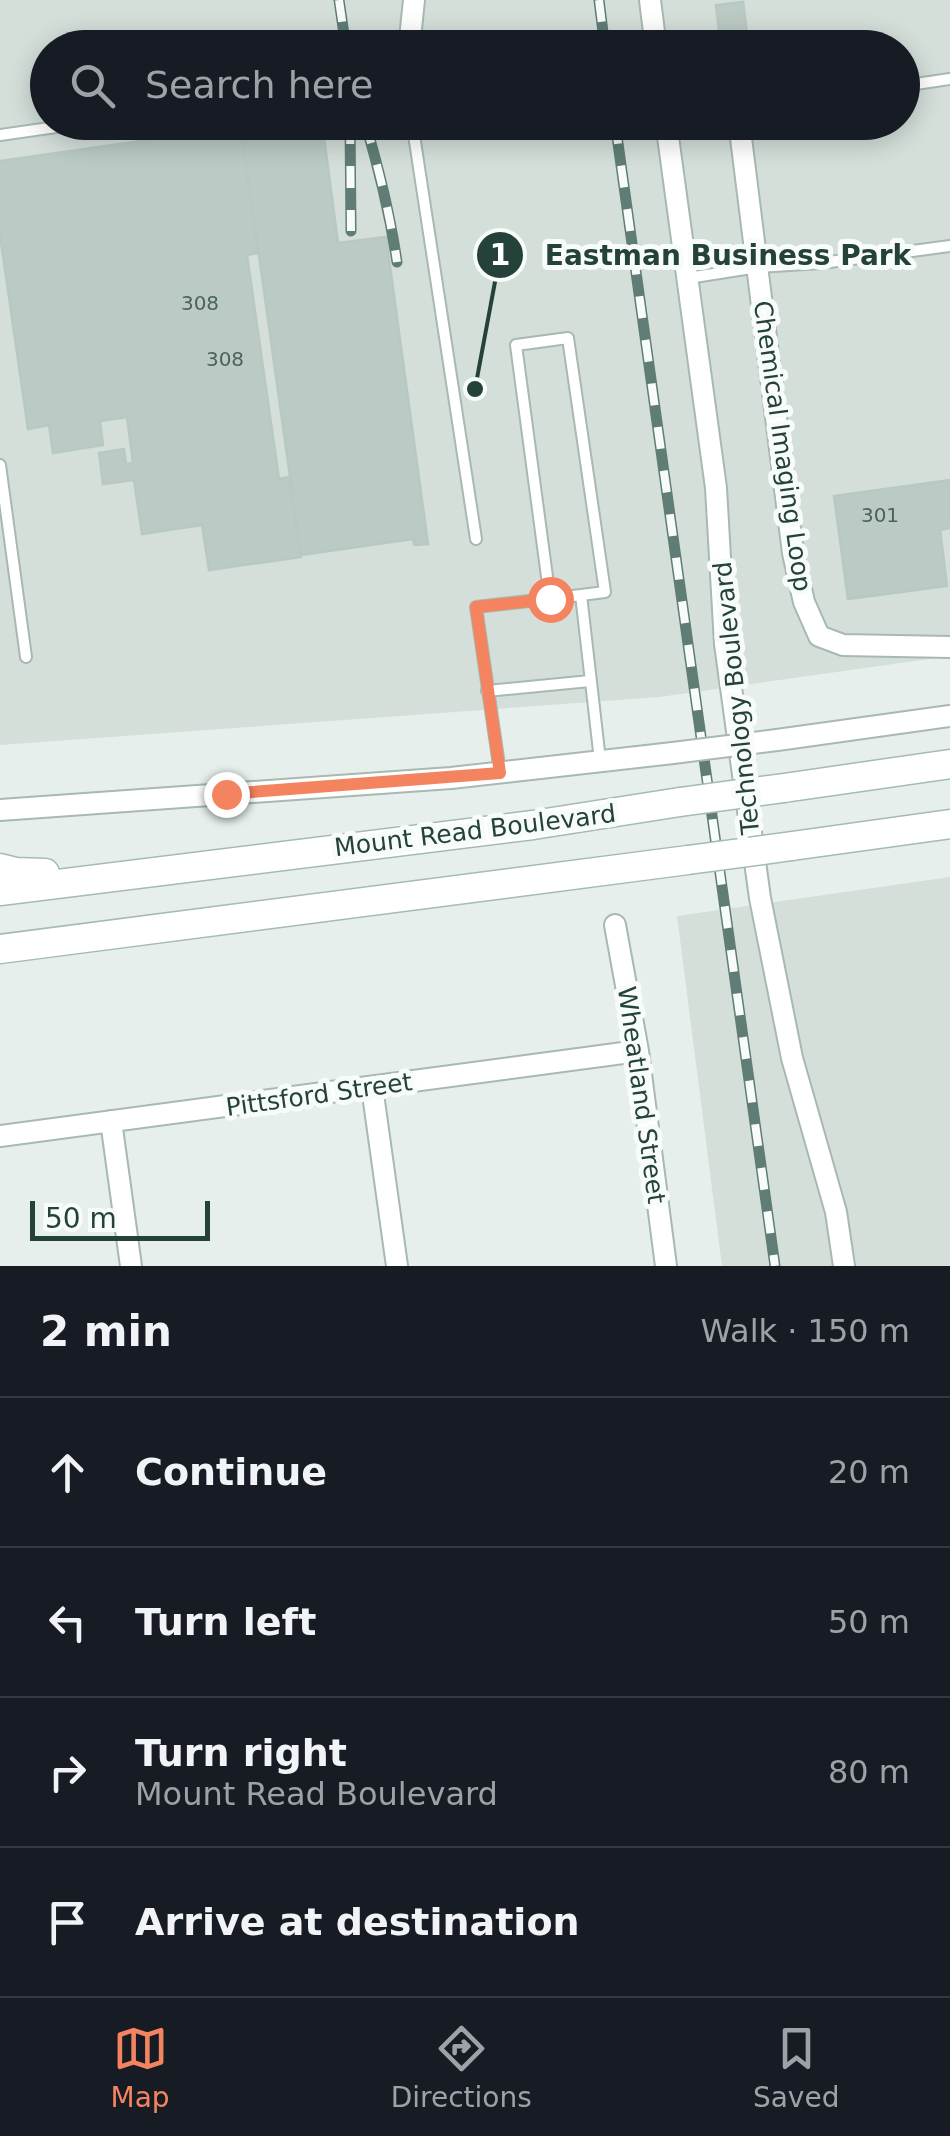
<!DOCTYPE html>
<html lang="en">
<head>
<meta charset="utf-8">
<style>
	body { margin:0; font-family:"DejaVu Sans",sans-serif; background:#242831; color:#f1f3f6 }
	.scale { position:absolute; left:30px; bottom:25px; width:180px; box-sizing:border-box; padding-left:10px; border:5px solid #24423a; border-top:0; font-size:28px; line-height:35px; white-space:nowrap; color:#24423a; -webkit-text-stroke:8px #f7fbf9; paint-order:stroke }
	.stop { position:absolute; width:30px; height:30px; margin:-22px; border:8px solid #f4845f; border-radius:50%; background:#fff }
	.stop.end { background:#f4845f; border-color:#fff; box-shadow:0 2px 10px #0008 }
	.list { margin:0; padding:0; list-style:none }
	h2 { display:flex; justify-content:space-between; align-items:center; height:130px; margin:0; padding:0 40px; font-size:42px }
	h2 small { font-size:32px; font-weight:400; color:#9ea1a6 }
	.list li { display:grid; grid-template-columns:65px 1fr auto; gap:30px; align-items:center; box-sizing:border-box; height:150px; padding:0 40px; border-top:2px solid #363941 }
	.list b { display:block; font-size:38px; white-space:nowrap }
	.list p { margin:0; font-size:32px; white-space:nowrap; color:#9ea1a6 }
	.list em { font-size:32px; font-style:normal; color:#9ea1a6 }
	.icon { flex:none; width:55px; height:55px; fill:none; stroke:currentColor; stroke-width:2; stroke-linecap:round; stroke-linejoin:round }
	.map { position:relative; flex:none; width:950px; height:1266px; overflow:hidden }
	.search { position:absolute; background:#171b24; box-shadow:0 5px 25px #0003; left:30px; right:30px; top:30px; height:110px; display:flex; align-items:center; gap:25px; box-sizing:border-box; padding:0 35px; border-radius:55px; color:#9ea1a6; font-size:38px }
	.sheet { height:730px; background:#171b24 }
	nav { display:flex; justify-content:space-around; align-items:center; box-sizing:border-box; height:140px; border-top:2px solid #363941; background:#171b24; font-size:28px; color:#9ea1a6 }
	nav a { display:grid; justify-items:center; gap:5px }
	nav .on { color:#f4845f }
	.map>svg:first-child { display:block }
</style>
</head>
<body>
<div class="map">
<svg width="950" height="1266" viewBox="0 0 950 1266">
	<rect width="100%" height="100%" fill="#e6efeb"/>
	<path fill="#d4dfda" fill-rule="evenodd" d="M0 0H950V656L660 697 0 745ZM48 48H902V122H48Z
		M950 877V1266H722L677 916Z"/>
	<path fill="#bbcac4" stroke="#b8c9c2" stroke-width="2.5" d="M743 2 749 48H721L716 5Z
		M272 122H322L338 243 386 237 428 544 414 545 413 539 301 555 241 127Z
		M240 127 258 253 247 255 279 479 289 477 301 557 209 570 202 525 142 534 134 480 103 484 99 453 124 449 126 464 133 463 127 417 100 421 103 445 53 453 49 425 28 429 0 235V161Z
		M950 480V528L940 530 947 586 848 599 834 496Z"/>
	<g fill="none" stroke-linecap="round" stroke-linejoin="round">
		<defs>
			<path id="service" d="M902 86 950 79
				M412 122 476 539
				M0 135 91 122
				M688 278 758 267 822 263 950 246
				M0 465 26 657
				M550 599 516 345 568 338 605 592 581 595
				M487 691 590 681
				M500 772 476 607 581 595 600 760"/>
			<path id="minor" d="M650 0 656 48
				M409 48 414 0
				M666 122 716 488 725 644 760 898 792 1058 836 1212 844 1266
				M739 122 793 553 804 602 819 636 843 645 950 647
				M777 740 950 716
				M0 810 451 778 673 753
				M615 925 638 1051 666 1266
				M372 1087 397 1266
				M111 1121 131 1266
				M0 1136 638 1051"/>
			<path id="secondary" d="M784 788 950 764
				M792 846 950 824
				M0 868 16 872 45 873
				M0 891 533 825 680 802
				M0 949 688 860"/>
		</defs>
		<use href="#service" stroke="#a8b8b2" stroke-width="14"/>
		<use href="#minor" stroke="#a8b8b2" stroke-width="24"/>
		<use href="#secondary" stroke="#a4bbb3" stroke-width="31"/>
		<use href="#service" stroke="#fff" stroke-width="10"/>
		<use href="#minor" stroke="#fff" stroke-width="20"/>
		<use href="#secondary" stroke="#fff" stroke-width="28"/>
		<defs>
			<path id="rail" d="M339 0 346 48
				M599 0 605 48
				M350 122 351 231
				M365 122C379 169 390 215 397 262
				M615 122 775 1266"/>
		</defs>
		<use href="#rail" stroke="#5f7d75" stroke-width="11"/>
		<use href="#rail" stroke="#f7fbf9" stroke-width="8" stroke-dasharray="22" stroke-linecap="butt"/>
		<defs>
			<path id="minor-bridge" d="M673 753 777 740"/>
			<path id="secondary-bridge" d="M680 802 784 788
				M688 860 792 846"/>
		</defs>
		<use href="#minor-bridge" stroke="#a8b8b2" stroke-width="24" stroke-linecap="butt"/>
		<use href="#secondary-bridge" stroke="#a4bbb3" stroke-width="31" stroke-linecap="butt"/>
		<use href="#minor-bridge" stroke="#fff" stroke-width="20"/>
		<use href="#secondary-bridge" stroke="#fff" stroke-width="28"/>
	</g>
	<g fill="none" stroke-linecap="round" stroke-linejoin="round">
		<path stroke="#f4845f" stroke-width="12" d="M226 794 500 773 476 607 550 599"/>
	</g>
	<g text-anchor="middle" stroke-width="10" stroke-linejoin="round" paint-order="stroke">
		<g font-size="20" fill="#4a645c">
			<text x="200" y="310">308</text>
			<text x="225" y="366">308</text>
			<text x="880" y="522">301</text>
		</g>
		<g font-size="25" fill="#24423a" stroke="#f7fbf9">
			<text transform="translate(783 446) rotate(82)" y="9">Chemical Imaging Loop</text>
			<text transform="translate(736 698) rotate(-96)" y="9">Technology Boulevard</text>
			<text transform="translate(475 830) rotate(-7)" y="9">Mount Read Boulevard</text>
			<text transform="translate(319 1094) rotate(-8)" y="9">Pittsford Street</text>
			<text transform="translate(642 1095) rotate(82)" y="9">Wheatland Street</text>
		</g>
	</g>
	<path fill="none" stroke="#24423a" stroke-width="4" d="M475 389L500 255"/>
	<g fill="#24423a" stroke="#f7fbf9" stroke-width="4">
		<circle cx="475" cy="389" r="10"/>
		<circle cx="500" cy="255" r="25"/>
	</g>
	<g font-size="30" text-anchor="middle" font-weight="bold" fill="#fff">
		<text x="500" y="265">1</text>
	</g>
	<g font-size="28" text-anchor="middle" font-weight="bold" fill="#24423a" stroke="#f7fbf9" stroke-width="10" stroke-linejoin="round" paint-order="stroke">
		<text x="728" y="265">Eastman Business Park</text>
	</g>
</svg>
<div class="scale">50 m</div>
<div class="stop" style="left:550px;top:599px"></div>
<div class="stop end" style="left:226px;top:794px"></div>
<div class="search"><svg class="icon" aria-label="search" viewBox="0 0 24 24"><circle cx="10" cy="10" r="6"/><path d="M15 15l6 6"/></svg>Search here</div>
</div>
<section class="sheet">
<h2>2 min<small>Walk · 150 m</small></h2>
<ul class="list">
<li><svg class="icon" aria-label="ahead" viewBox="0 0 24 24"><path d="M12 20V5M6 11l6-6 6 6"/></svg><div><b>Continue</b></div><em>20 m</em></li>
<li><svg class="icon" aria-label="left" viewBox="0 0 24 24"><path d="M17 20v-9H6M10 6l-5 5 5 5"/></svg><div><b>Turn left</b></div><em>50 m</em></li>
<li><svg class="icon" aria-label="right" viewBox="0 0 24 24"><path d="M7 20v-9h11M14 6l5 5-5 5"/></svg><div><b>Turn right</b><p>Mount Read Boulevard</p></div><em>80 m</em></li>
<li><svg class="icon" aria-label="arrive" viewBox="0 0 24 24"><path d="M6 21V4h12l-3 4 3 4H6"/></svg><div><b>Arrive at destination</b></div></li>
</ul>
</section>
<nav>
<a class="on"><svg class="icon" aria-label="map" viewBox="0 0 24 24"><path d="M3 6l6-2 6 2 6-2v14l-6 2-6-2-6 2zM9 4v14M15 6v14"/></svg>Map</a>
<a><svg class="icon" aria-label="directions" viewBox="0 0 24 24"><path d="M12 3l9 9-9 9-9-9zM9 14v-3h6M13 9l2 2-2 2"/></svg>Directions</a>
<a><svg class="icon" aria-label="saved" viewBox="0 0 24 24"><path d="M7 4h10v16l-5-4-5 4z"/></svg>Saved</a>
</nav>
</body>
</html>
